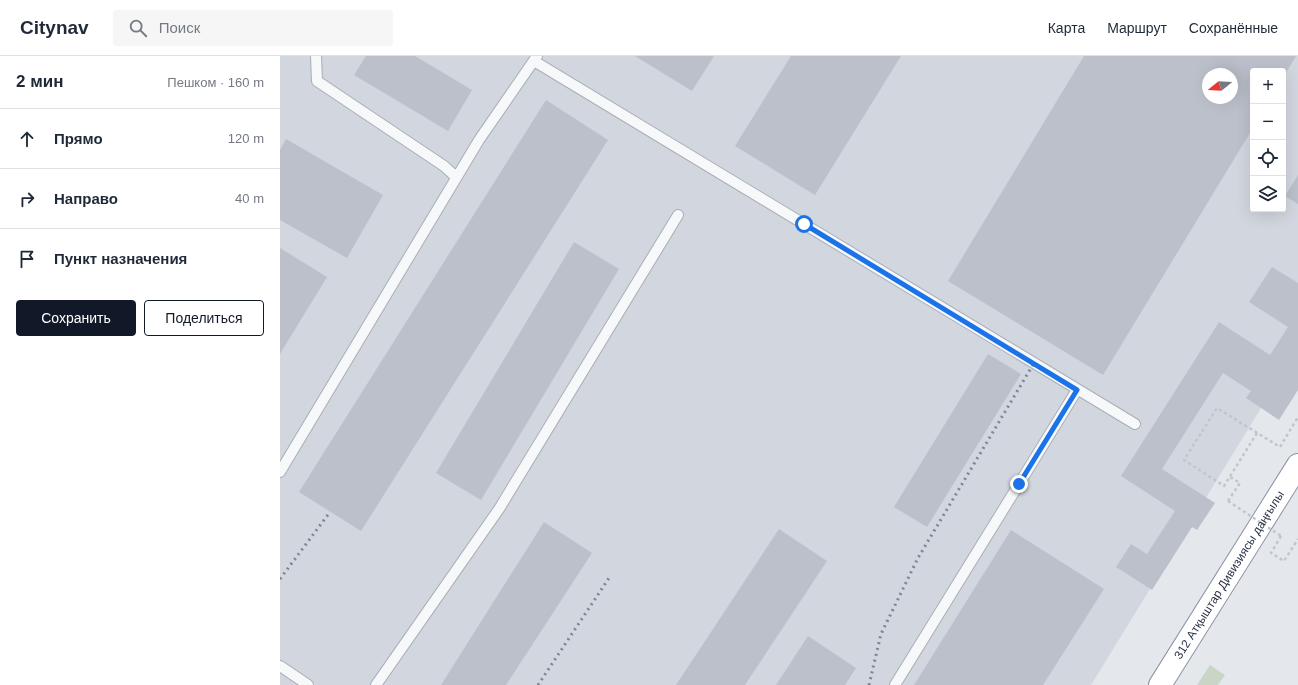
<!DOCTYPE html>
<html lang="ru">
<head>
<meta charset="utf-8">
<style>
	body { margin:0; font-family:Helvetica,sans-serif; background:#f6f6f7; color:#1f2937 }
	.controls { position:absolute; right:12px; top:12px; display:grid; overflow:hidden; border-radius:4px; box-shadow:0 4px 16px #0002 }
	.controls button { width:36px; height:36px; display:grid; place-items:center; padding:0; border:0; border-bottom:1px solid #e0e1e3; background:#fff; color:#1f2937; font:20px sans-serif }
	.compass { position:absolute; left:922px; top:12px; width:36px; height:36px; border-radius:50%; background:#fff; box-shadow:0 4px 16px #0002; rotate:252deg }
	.stop { position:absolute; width:12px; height:12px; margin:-9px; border:3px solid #1a73e8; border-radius:50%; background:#fff }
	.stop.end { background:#1a73e8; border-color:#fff; box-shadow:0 1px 4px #0008 }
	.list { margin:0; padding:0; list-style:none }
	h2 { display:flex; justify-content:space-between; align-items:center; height:52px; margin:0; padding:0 16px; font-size:17px }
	h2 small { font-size:13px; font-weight:400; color:#747a83 }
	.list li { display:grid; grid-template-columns:26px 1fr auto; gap:12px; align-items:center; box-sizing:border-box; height:60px; padding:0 16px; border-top:1px solid #e0e1e3 }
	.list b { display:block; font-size:15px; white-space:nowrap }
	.list em { font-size:13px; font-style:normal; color:#747a83 }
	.actions { display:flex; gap:8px; padding:12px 16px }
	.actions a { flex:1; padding:9px 0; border:1px solid #111827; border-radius:4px; text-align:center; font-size:14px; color:#111827 }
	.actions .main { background:#111827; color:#fff }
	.icon { flex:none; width:22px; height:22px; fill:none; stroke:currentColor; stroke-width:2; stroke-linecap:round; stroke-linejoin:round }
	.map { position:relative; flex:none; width:1018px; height:629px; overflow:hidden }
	header { display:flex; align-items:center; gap:24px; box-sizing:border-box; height:56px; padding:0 20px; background:#fff; border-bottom:1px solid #e0e1e3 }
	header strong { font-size:19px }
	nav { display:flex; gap:22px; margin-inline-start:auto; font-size:14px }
	.search { width:280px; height:36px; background:#f6f6f7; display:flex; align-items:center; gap:10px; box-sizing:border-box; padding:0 14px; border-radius:4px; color:#747a83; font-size:15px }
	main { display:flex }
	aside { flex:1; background:#fff }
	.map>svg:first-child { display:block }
</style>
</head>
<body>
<header>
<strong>Citynav</strong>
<div class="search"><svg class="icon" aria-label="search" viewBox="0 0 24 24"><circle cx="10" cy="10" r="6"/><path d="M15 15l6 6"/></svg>Поиск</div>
<nav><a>Карта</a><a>Маршрут</a><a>Сохранённые</a></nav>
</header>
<main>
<aside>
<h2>2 мин<small>Пешком · 160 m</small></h2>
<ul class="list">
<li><svg class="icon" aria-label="ahead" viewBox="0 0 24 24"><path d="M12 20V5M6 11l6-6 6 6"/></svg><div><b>Прямо</b></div><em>120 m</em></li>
<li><svg class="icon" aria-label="right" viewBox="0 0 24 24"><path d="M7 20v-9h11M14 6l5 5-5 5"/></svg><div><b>Направо</b></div><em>40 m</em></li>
<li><svg class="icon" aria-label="arrive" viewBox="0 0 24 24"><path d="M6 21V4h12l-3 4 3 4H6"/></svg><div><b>Пункт назначения</b></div></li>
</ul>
<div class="actions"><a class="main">Сохранить</a><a>Поделиться</a></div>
</aside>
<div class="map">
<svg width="1018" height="629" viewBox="0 0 1018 629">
	<rect width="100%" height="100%" fill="#e4e7ec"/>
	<path fill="#d2d6de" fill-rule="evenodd" d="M0 0H1018V292L811 629H0ZM973 15H1003V153H973ZM928 18H952V42H928Z"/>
	<path fill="#c9d6c5" d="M930 609 945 619 938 629H917Z"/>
	<path fill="#bbc0ca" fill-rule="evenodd" d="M86 0H135L192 34 168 75 74 19Z
		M355 0H434L412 35Z
		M511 0H621L535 139 455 90Z
		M804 0H1016L1003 22V15H973V72L823 319 668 225ZM928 18H952V42H928Z
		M266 44 328 84 81 475 19 436Z
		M6 83 103 139 67 202 0 164V94Z
		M1018 119V148L1005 140Z
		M294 186 339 213 201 444 156 417Z
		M0 192 47 221 0 298Z
		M992 211 1018 227V334L999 364 966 342 971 335 943 317 882 413 935 447 917 474 912 471 872 534 836 511 851 488 867 498 895 455 841 420 939 266 990 299 1008 271 969 246Z
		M708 298 741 318 647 471 614 451Z
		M264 466 312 497 226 629H161Z
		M499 473 547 505 465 629H396Z
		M731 474 824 533 763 629H634Z
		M528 580 576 612 565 629H496Z"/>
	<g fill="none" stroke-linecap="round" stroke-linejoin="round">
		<defs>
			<path id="lane" d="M36 0 37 25 164 110 176 121
				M254 5 855 368
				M0 416 199 84 257 0
				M0 610 28 629
				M96 629 219 453 398 159
				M615 629 797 334"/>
			<g id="highway">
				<path id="s1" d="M880 629 1018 409"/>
			</g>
		</defs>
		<use href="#lane" stroke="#a9aeb7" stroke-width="12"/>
		<use href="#highway" stroke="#8b94a3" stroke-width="24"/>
		<path stroke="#c2c5cb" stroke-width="2.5" stroke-dasharray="3 3" stroke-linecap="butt" d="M977 377 944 430 904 404 937 352 1000 391 1018 361
			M948 445 960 427 950 421
			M1001 480 991 497 1004 505 1018 483"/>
		<use href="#lane" stroke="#f7f8fa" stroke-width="10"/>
		<use href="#highway" stroke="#fff" stroke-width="22"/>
		<path stroke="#7d8696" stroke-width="3" stroke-dasharray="2 4" stroke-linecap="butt" d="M0 523 50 456
			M258 629 331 519
			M589 629 601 578 638 502 754 307"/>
		<path stroke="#c2c5cb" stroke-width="2.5" stroke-dasharray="3 3" stroke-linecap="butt" d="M948 445 1001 480"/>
	</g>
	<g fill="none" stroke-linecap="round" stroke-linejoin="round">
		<path stroke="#1a73e8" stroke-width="5" d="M524 168 797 334 739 428"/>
	</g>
	<g text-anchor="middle" stroke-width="3" stroke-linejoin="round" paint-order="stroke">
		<g font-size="12" fill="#2b3445" stroke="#f4f6f9">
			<text dy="4" stroke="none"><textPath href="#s1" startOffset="130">312 Атқыштар Дивизиясы даңғылы</textPath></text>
		</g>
	</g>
</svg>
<div class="controls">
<button>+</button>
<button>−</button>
<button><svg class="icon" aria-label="locate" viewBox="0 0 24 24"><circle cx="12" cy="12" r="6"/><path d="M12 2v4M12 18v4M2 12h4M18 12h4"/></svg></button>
<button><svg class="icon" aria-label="layers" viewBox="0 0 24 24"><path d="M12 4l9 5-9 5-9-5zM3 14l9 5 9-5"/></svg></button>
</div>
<svg class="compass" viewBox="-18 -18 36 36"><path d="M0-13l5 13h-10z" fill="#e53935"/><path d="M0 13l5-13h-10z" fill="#747a83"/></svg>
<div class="stop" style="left:524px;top:168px"></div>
<div class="stop end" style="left:739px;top:428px"></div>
</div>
</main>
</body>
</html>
